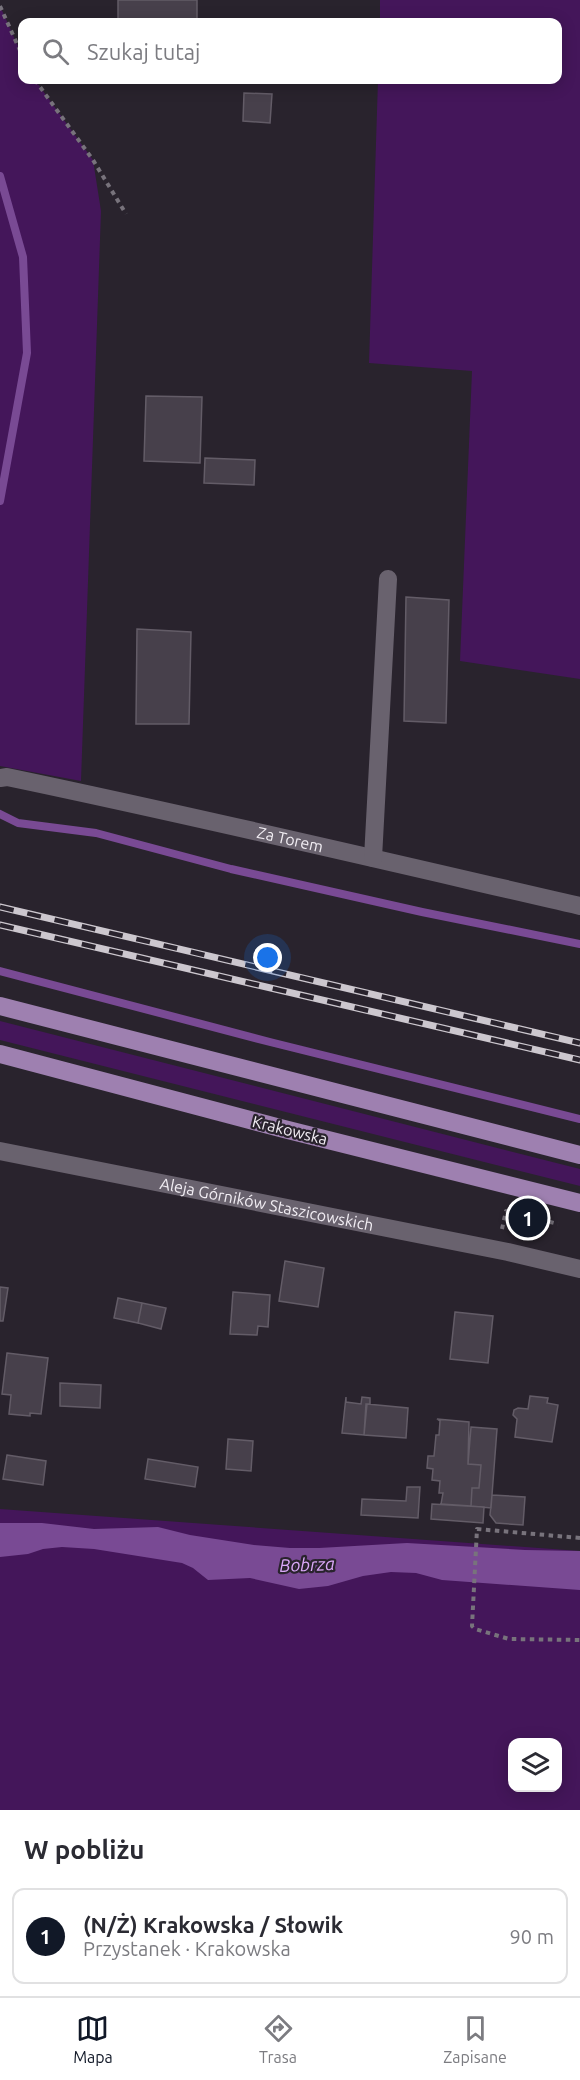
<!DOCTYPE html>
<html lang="pl">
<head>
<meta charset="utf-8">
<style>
	body { margin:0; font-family:Ubuntu,sans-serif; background:#f7f7f7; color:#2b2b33 }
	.controls { position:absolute; right:18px; bottom:18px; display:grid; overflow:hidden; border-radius:12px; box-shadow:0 3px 15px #0003 }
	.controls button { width:54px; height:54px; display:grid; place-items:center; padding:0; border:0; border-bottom:2px solid #e1e1e2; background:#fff; color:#2b2b33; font:30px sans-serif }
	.you { position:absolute; left:268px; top:958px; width:21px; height:21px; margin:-15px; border:4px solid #fff; border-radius:50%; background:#1a73e8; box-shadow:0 0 0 9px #1a73e833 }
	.badge { display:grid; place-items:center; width:39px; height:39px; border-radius:50%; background:#111827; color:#fff; font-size:20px; font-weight:700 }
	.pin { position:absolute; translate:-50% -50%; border:3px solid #fff; box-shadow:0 2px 6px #0006 }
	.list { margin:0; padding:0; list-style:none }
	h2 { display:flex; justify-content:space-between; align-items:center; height:78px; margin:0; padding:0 24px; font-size:26px }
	h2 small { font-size:20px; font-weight:400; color:#7c7c81 }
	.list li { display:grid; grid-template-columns:39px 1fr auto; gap:18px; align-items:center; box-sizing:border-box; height:96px; margin:0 12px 12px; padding:0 12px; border:2px solid #e1e1e2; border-radius:12px }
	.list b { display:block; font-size:22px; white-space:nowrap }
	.list p { margin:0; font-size:20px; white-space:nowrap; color:#7c7c81 }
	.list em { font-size:20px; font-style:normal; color:#7c7c81 }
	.icon { flex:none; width:33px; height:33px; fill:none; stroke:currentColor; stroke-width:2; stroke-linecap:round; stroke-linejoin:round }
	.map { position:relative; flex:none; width:580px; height:1810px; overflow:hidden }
	.search { position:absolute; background:#fff; box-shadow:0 3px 15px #0003; left:18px; right:18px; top:18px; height:66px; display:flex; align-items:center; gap:15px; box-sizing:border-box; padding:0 21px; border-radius:12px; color:#7c7c81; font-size:22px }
	.sheet { height:186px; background:#fff }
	nav { display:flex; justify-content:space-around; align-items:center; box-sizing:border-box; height:84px; border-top:2px solid #e1e1e2; background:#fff; font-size:16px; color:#7c7c81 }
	nav a { display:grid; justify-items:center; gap:3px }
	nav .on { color:#111827 }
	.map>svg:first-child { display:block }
</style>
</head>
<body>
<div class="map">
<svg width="580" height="1810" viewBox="0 0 580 1810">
	<rect width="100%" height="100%" fill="#29232d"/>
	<path fill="#44165a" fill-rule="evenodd" d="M380 0H580V679L460 661 472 371 369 363 378 80H558V22H380Z
		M0 6 22 55V80H35L93 160 101 211 81 781 0 766Z
		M0 1021 580 1169V1186L0 1040Z
		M0 1509 580 1551V1810H0ZM512 1742H558V1788H512Z"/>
	<path fill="#794a94" d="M0 1523H42L94 1529 158 1527 190 1535 254 1545 290 1548H319L407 1543 525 1550 580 1551V1590L442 1580 416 1573 391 1572 363 1576 328 1586 299 1589 250 1578 208 1580 193 1568 182 1563 94 1549 62 1547 43 1549 28 1554 0 1557Z"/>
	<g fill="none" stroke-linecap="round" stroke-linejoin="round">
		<path stroke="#794a94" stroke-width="8" d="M0 176 23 257 27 353 0 501
			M0 814 18 823 96 833 231 869 422 912 580 944
			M0 971 270 1042 580 1119"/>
	</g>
	<path fill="#47404b" stroke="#635c67" stroke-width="1.5" d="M118 0H197V22H118Z
		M244 93 272 94 270 123 243 121Z
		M146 396 202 397 200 463 144 461Z
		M205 458 255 460 254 485 204 483Z
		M406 597 449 600 446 723 404 721Z
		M137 629 191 632 189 724H136Z
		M285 1261 324 1268 318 1307 279 1301Z
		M0 1287 8 1288 3 1321H0Z
		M233 1292 270 1295 268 1327 258 1326 257 1335 230 1334Z
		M118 1298 142 1303 138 1323 114 1318Z
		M142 1303 166 1308 161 1329 138 1323Z
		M455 1312 493 1316 488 1363 450 1359Z
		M7 1353 48 1358 41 1414 30 1413V1416L9 1414 11 1395 2 1394Z
		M60 1383 101 1385 100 1408 60 1406Z
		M530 1396 548 1398 547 1403 558 1405 552 1442 515 1437 517 1419 513 1415 514 1410 518 1408 528 1409Z
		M346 1397V1402L361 1404 362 1397 370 1398V1404H366L364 1435 342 1433Z
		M367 1404 408 1408 406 1438 364 1435Z
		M437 1419 469 1422 468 1464 481 1465 479 1488H472L471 1506 441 1504 443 1493H439L440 1481 432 1480 433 1469 427 1468 428 1456H434L436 1435H439L440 1421Z
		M471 1427 497 1429 491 1508 471 1506 472 1488H479L481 1465 468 1464Z
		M228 1439 253 1441 251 1471 226 1469Z
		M7 1455 46 1461 43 1485 3 1479Z
		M148 1459 198 1467 195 1487 145 1479Z
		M407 1487H420L418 1518 361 1515 362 1499 406 1501Z
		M492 1495 525 1497 523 1525 496 1523 490 1515Z
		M432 1504 484 1507 483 1523 431 1519Z"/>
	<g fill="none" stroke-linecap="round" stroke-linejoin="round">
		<path stroke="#78737c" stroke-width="4" stroke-dasharray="4.5 4.5" stroke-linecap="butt" d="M0 6 22 55
			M35 80 93 160 126 214
			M502 1229 506 1211 558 1224
			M580 1538 477 1529 472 1626 475 1629 509 1639 580 1640"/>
		<g stroke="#69626e" stroke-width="18">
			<path id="s1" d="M0 778 7 777C199 817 389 862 580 906"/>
			<path d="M373 858 388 579"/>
			<path id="s2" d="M0 1151 508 1252 580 1269"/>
		</g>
		<path stroke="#9e80b0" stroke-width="18" d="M0 1006 580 1155
			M0 1054 284 1129 580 1203"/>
		<defs>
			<path id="rail" d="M0 907 580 1043
				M0 925 580 1060"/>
		</defs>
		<use href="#rail" stroke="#ccc7ce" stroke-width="7"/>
		<use href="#rail" stroke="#29232d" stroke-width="4.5" stroke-dasharray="14" stroke-linecap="butt"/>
	</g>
	<g text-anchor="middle" stroke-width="4.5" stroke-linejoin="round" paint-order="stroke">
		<g font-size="16" fill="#f1edf3" stroke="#29232d">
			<text dy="6" stroke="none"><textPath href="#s1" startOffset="297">Za Torem</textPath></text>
			<text transform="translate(290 1130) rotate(14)" y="6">Krakowska</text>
			<text dy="6" stroke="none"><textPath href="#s2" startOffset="272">Aleja Górników Staszicowskich</textPath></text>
		</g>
		<g font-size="18" font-style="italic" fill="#daa8f8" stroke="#29232d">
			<text transform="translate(307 1565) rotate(-2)" y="6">Bobrza</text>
		</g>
	</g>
</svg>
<div class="controls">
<button><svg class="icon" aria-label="layers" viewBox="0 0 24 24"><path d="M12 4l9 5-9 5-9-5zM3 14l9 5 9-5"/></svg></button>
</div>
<div class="you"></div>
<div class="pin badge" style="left:528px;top:1218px">1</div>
<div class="search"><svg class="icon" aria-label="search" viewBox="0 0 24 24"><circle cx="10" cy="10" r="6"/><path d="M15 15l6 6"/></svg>Szukaj tutaj</div>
</div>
<section class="sheet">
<h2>W pobliżu<small></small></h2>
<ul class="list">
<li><span class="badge">1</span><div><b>(N/Ż) Krakowska / Słowik</b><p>Przystanek · Krakowska</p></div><em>90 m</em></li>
</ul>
</section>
<nav>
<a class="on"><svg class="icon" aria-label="map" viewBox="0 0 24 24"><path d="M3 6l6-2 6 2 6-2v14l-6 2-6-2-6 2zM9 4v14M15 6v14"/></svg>Mapa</a>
<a><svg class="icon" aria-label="directions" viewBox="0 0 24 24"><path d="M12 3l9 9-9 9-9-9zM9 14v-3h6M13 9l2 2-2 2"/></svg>Trasa</a>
<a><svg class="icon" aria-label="saved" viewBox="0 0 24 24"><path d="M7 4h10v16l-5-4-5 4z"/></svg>Zapisane</a>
</nav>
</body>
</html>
